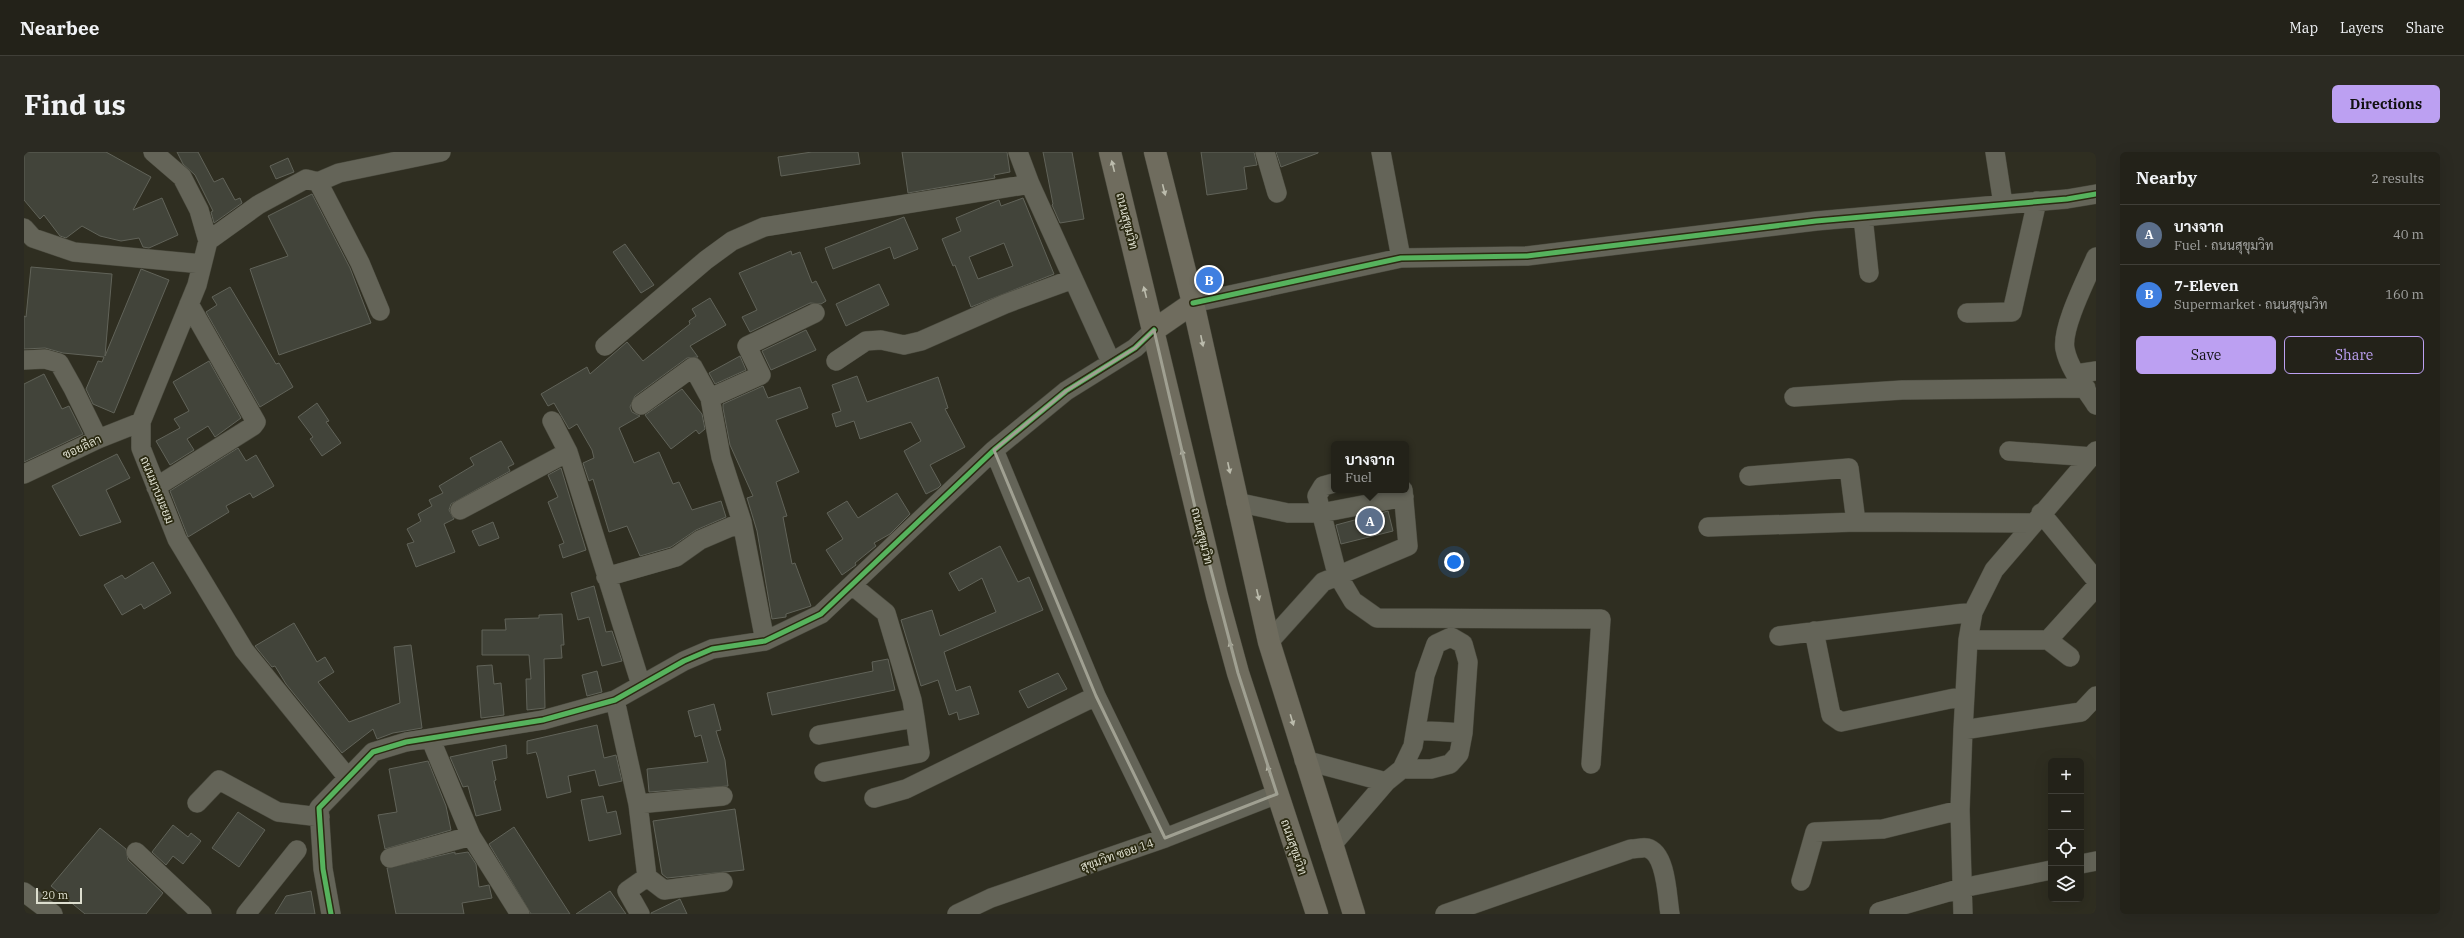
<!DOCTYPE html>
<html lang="en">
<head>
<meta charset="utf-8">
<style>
	body { margin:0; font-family:"IBM Plex Serif",Sarabun,serif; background:#2b2a22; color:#f1f3f6 }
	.controls { position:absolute; right:12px; bottom:12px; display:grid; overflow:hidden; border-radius:6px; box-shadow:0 4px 16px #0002 }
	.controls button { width:36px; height:36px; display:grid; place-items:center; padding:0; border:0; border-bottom:1px solid #403f38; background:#232219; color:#f1f3f6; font:20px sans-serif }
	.scale { position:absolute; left:12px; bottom:10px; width:46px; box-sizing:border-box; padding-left:4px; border:2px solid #dddecf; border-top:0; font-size:11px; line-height:14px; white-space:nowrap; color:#dddecf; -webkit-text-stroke:3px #2b2a12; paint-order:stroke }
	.you { position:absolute; left:1430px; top:410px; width:14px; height:14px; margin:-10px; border:3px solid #fff; border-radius:50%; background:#1a73e8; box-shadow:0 0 0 6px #1a73e833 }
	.badge { display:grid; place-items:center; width:26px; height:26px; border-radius:50%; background:#bca0f2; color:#fff; font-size:13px; font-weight:700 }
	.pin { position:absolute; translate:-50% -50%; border:2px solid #fff; box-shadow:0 1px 4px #0006 }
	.popup { position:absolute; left:1307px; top:289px; width:78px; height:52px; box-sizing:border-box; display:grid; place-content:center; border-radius:6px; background:#232219; filter:drop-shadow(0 1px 3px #0005); font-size:13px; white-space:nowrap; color:#a3a4a2 }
	.popup b { font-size:15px; color:#f1f3f6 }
	.popup::after { content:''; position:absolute; left:50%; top:100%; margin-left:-8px; border:8px solid transparent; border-top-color:#232219 }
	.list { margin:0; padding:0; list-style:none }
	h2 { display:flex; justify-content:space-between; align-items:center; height:52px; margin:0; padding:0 16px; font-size:17px }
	h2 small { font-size:13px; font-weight:400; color:#a3a4a2 }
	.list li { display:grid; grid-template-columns:26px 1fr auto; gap:12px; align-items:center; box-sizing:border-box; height:60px; padding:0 16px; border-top:1px solid #403f38 }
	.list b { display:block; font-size:15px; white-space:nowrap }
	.list p { margin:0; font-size:13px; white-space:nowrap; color:#a3a4a2 }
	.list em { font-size:13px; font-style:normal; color:#a3a4a2 }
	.actions { display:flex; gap:8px; padding:12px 16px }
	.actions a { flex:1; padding:9px 0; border:1px solid #bca0f2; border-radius:6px; text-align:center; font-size:14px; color:#bca0f2 }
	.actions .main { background:#bca0f2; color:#111 }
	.icon { flex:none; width:22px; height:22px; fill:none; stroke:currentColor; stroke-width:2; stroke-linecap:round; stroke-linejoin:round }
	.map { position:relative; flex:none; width:2072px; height:762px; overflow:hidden; border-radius:6px }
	header { display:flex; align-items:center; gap:24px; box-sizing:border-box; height:56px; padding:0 20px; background:#232219; border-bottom:1px solid #403f38 }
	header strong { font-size:19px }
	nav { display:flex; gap:22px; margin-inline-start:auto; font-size:14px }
	.intro { display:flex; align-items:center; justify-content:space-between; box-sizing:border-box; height:96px; padding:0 24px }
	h1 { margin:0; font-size:28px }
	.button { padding:10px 18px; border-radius:6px; background:#bca0f2; color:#111; font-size:14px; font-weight:700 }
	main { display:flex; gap:24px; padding:0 24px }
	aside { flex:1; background:#232219; border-radius:6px; box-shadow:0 4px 16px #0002 }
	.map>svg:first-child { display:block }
</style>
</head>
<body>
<header>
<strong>Nearbee</strong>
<nav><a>Map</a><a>Layers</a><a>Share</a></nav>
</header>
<div class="intro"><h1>Find us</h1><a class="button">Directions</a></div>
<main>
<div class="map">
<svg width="2072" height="762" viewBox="0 0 2072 762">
	<rect width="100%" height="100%" fill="#2f2e21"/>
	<path fill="#42443a" stroke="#616359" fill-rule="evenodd" d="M0 0H82L127 25 109 58 138 46 154 83 125 96 119 95 115 86 97 89 76 84 58 74 42 86 36 84 20 63 16 67 0 48Z
		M153 0H174L190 30 199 26 211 48 216 46 218 51 190 71 187 60 189 59 171 23 159 12Z
		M788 0H834L836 12 757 24 754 5Z
		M878 0H983L986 20 970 23 971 26 884 41Z
		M1019 0H1048L1060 67 1036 71 1028 53 1029 52Z
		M1177 0H1230L1233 13 1220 15 1223 37 1183 43Z
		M1252 0H1294V1L1257 15Z
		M264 6 270 20 252 27 246 14Z
		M288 42 326 116 347 171 255 203 226 117 264 104 244 64Z
		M999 46 1030 122 947 155 931 113 929 114 918 87 937 79 932 66 975 48 977 54ZM980 91 989 114 954 127 945 105Z
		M880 65 894 97 870 107 866 95 809 117 801 96Z
		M601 92 630 133 617 141 589 100Z
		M767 99 768 103 776 100 788 131 792 129 802 149 797 152 786 151 726 180 718 165 733 158 715 121Z
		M7 115 88 122 81 204 117 117 145 128 90 261 69 252 62 237 74 209 78 210 80 205 39 201 21 196 0 197V164L2 165Z
		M855 132 865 153 822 174 812 152Z
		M206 135 252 212 255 211 269 235 236 255 182 160 193 153 188 145Z
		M686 146 702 173 666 194 674 205 663 206 611 244 606 255 608 260 616 264 595 276 610 311 635 300 649 332 655 330 668 358 697 349 702 365 672 378 647 395 616 404 603 374 585 380 569 327 565 329 559 311 570 306 568 298 553 272 545 277 530 251 524 254 517 242 563 215 566 222 603 190 619 209 666 172 665 169 672 164 668 157Z
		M782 178 792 198 747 218 738 199Z
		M716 204 722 218 691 232 685 221Z
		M185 209 217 266 191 285 184 274 163 287 170 298 146 313 132 289 156 276 150 267 165 259 149 230Z
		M20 222 38 257 45 254 59 282 0 310V232Z
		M833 224 843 250 914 225 924 256 921 257 941 295 906 313 917 333 914 336 902 342 880 299 897 289 887 270 836 287 830 269 812 275 808 262 817 259 808 233Z
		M739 234 744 246 776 235 784 256 752 268 775 320 752 330 763 364 759 365 768 412 771 411 787 454 762 462V465L748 467 733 379 723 346 729 344 706 293 699 256V252Z
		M658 237 678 262 681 277 675 282 672 278 647 297 621 263Z
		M293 251 305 269 302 270 317 291 298 304 286 287 289 285 274 265Z
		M477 289 490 312 484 315 486 319 427 352 425 358 430 367 420 372 431 400 392 415 383 392 390 390 383 377 397 369 394 362 408 354 405 348 419 341 415 334 450 313 446 306Z
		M214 296 222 309 232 303 250 334 229 346 226 341 202 354 205 360 164 385 146 339Z
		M93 302 106 326 82 338 97 370 56 384 28 334Z
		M537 316 562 398 539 406 535 393 540 391 524 350 534 345 524 323Z
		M873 341 886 362 866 382 850 391 852 394 831 411 832 413 818 423 802 398 819 387 803 361 823 349 834 366Z
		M1364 359 1369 379 1317 392 1312 373Z
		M469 370 475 386 455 394 448 379Z
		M976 394 994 430 1005 425 1019 458 920 500 932 539 946 534 955 562 935 568 933 560 925 563 914 528 897 534 877 468 908 458 916 484 972 460 958 426 935 439 925 421Z
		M129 410 147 441 120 457 117 452 98 463 80 433 98 423 101 427Z
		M570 434 582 480 588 479 598 509 578 514 565 465 554 468 547 441Z
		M538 462 540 493H537L538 506 520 507 521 556 503 558 502 527H507L505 503H458V478H482L481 467 515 466V463Z
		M270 471 293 510 301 505 310 520 294 530 325 570 376 551 370 495 387 493 398 576 369 581 353 587 349 577 318 601 262 532 251 514 248 515 231 494Z
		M864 507 871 538 748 563 743 541 849 519 848 510Z
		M468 513 470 532 477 531 480 563 457 566 453 514Z
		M573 519 578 540 563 544 558 523Z
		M1034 521 1043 537 1004 556 995 539Z
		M690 552 697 578 692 579 701 608 704 634 625 640 623 617 684 610 677 583 671 585 664 559Z
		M573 573 580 606 592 603 598 629 575 634 571 618 544 624 547 640 523 646 514 606 512 600 503 602V589Z
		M482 593 483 606 468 609 472 628 470 629 477 658 452 664 444 634 439 635 426 605Z
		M404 609 422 654 427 678 361 697 354 663 373 660 365 617Z
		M579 644 583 661 592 659 597 682 565 689 557 648Z
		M711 657 720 718 643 726 638 722 629 669Z
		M214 660 241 678 215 715 188 696Z
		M149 673 164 685 167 681 177 689 159 712 149 704 142 713 128 700Z
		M490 675 546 762H507L465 692Z
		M76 676 102 697 104 708 139 741 122 762H61L27 734Z
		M431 700V702L444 700 452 712 455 735 465 733 468 746 438 751 440 762H372L363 716Z
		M287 739 291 762H251L262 744Z
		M586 739 602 762H552Z
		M656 747 663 762H627V761Z"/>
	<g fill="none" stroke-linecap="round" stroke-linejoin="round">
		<defs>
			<path id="minor" d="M129 0 158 25 175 58 184 89 173 133 117 270V296L153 387 220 498 324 626
				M994 0 1006 32 1087 210
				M1241 0 1253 41
				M1357 0 1377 106
				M1971 0 1979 52
				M294 30 315 21 417 0
				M1839 65 1845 121
				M0 76 9 86 50 100 178 112
				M184 89 234 53 282 27 294 30 336 111 356 159
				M2072 105C2063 126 2037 176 2041 197 2045 217 2061 236 2072 253
				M1169 151 1377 106 1503 104 1792 69 2043 47 2072 42
				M1943 161 1988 160 2013 49
				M581 194 682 108 708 89 740 75 1006 32
				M0 208 21 207 35 211 49 236 74 287
				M812 209 842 189 857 188 880 193 897 189 981 152 1049 127
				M2052 222 2072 219
				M1770 245 1878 238 2062 236
				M686 246 737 223 723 194 791 161
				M617 253 669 215 686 246 697 305 718 370 741 489
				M528 269 544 300 617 533
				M970 298 1072 544 1141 686
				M1985 299 2069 305
				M0 322 74 287 117 270
				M1725 324 1825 316 1832 370
				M1310 331 1299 334 1293 344 1313 422 1329 449 1353 466 1577 467 1567 612
				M132 335 229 274 232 270 165 152
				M1212 350 1264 361H1297L1380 345
				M436 358 544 300
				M2017 361 2072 428
				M1684 375 1832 370 2008 371
				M582 425 652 405 676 388 718 370
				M1790 479 1807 563 1817 570 1940 544
				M1755 484 1949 460
				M1944 488H2024L2046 505
				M2024 488 2072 435
				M1245 490 1299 430 1384 394 1379 338
				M591 548 614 652 623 725 603 739 616 762
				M1392 578 1439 581
				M1939 578 2057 560 2072 544
				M795 583 891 566 888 548 862 461 829 434
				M407 588 447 684 496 762
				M1280 608 1362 630 1378 617 1389 594 1401 523 1412 492 1427 485 1439 492 1444 510 1439 581 1435 602 1426 612 1407 617H1378
				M800 620 896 601 891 566
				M850 646 882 637 1072 544
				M173 651 195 628 254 660 296 665
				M614 652 699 644
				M1307 694 1362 630
				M112 700 178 762
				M366 706 447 684
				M2057 712 2072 709
				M623 725 640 738 699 730
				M1777 729 1791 680 1859 677 1936 658
				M0 740 29 762
				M1855 760 1938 736 2027 718
				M222 762 273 698
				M307 762 299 717 295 656 349 600 382 590 519 568 591 548 660 509 688 497 741 489 797 462 970 298 1042 239 1111 196 1130 178
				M933 762 967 746 1141 686 1253 642
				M1421 762 1607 697C1612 697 1619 695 1623 696 1643 701 1643 746 1646 762
				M1939 762 1936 658 1939 578 1944 488 1949 460 1970 418 2072 299"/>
			<path id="major" d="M1086 0 1193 444 1214 521 1293 762
				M1131 0 1169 151 1245 490 1330 762
				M1130 178 1169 151"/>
		</defs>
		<use href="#minor" stroke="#4a4a3e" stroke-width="20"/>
		<use href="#major" stroke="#4a4a3e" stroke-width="23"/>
		<use href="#minor" stroke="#646458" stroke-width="19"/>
		<use href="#major" stroke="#6f6c5e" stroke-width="22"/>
		<defs>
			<path id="cycleway" d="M1169 151 1377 106 1503 104 1792 69 2043 47 2072 42
				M307 762 299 717 295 656 349 600 382 590 519 568 591 548 660 509 688 497 741 489 797 462 970 298 1042 239 1111 196 1130 178"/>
		</defs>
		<use href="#cycleway" stroke="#2b2a12" stroke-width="8"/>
		<use href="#cycleway" stroke="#56b35d" stroke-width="5"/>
	</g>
	<defs><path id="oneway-solid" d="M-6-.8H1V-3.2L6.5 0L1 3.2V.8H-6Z"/></defs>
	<g fill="#bcbcad">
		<use href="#oneway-solid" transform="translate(1089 14) rotate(-104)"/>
		<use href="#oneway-solid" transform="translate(1140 38) rotate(76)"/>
		<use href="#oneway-solid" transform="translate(1121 140) rotate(-104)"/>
		<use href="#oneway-solid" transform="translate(1178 189) rotate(78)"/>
		<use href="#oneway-solid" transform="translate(1159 303) rotate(-103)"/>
		<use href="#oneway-solid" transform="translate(1205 316) rotate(78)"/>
		<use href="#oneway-solid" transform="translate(1234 443) rotate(77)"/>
		<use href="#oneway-solid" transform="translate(1207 495) rotate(-106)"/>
		<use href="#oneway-solid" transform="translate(1268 568) rotate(73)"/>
		<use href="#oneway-solid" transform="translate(1245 619) rotate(-108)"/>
	</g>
	<path fill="none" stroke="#a0a092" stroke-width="3" stroke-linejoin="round" d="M1130 178 1174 368 1214 521 1253 642 1141 686 1072 544 970 298 1042 239 1111 196Z"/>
	<g text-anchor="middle" stroke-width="3.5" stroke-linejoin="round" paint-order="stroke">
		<g font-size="12" fill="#dddecf" stroke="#2b2a12">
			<text transform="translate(1103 69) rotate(76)" y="4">ถนนสุขุมวิท</text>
			<text transform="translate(58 295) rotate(-25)" y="4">ซอยลีลา</text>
			<text transform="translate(133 338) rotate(68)" y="4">ถนนมาบมะยม</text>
			<text transform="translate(1178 384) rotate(76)" y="4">ถนนสุขุมวิท</text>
			<text transform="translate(1270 695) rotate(71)" y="4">ถนนสุขุมวิท</text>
			<text transform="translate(1093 703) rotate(-19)" y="4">สุขุมวิท ซอย 14</text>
		</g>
	</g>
</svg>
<div class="controls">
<button>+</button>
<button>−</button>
<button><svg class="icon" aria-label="locate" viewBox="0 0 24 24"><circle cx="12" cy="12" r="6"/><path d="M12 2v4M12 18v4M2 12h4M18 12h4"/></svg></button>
<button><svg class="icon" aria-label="layers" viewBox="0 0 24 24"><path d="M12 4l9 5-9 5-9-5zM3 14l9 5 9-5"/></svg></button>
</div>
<div class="scale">20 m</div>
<div class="you"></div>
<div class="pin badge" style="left:1346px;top:369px;background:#5c6f8a">A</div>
<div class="popup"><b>บางจาก</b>Fuel</div>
<div class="pin badge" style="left:1185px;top:128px;background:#3f7fe0">B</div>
</div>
<aside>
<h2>Nearby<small>2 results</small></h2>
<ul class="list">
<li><span class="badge" style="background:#5c6f8a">A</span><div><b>บางจาก</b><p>Fuel · ถนนสุขุมวิท</p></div><em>40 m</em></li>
<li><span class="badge" style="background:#3f7fe0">B</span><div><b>7-Eleven</b><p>Supermarket · ถนนสุขุมวิท</p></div><em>160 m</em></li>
</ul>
<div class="actions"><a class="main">Save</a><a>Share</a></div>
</aside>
</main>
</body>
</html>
